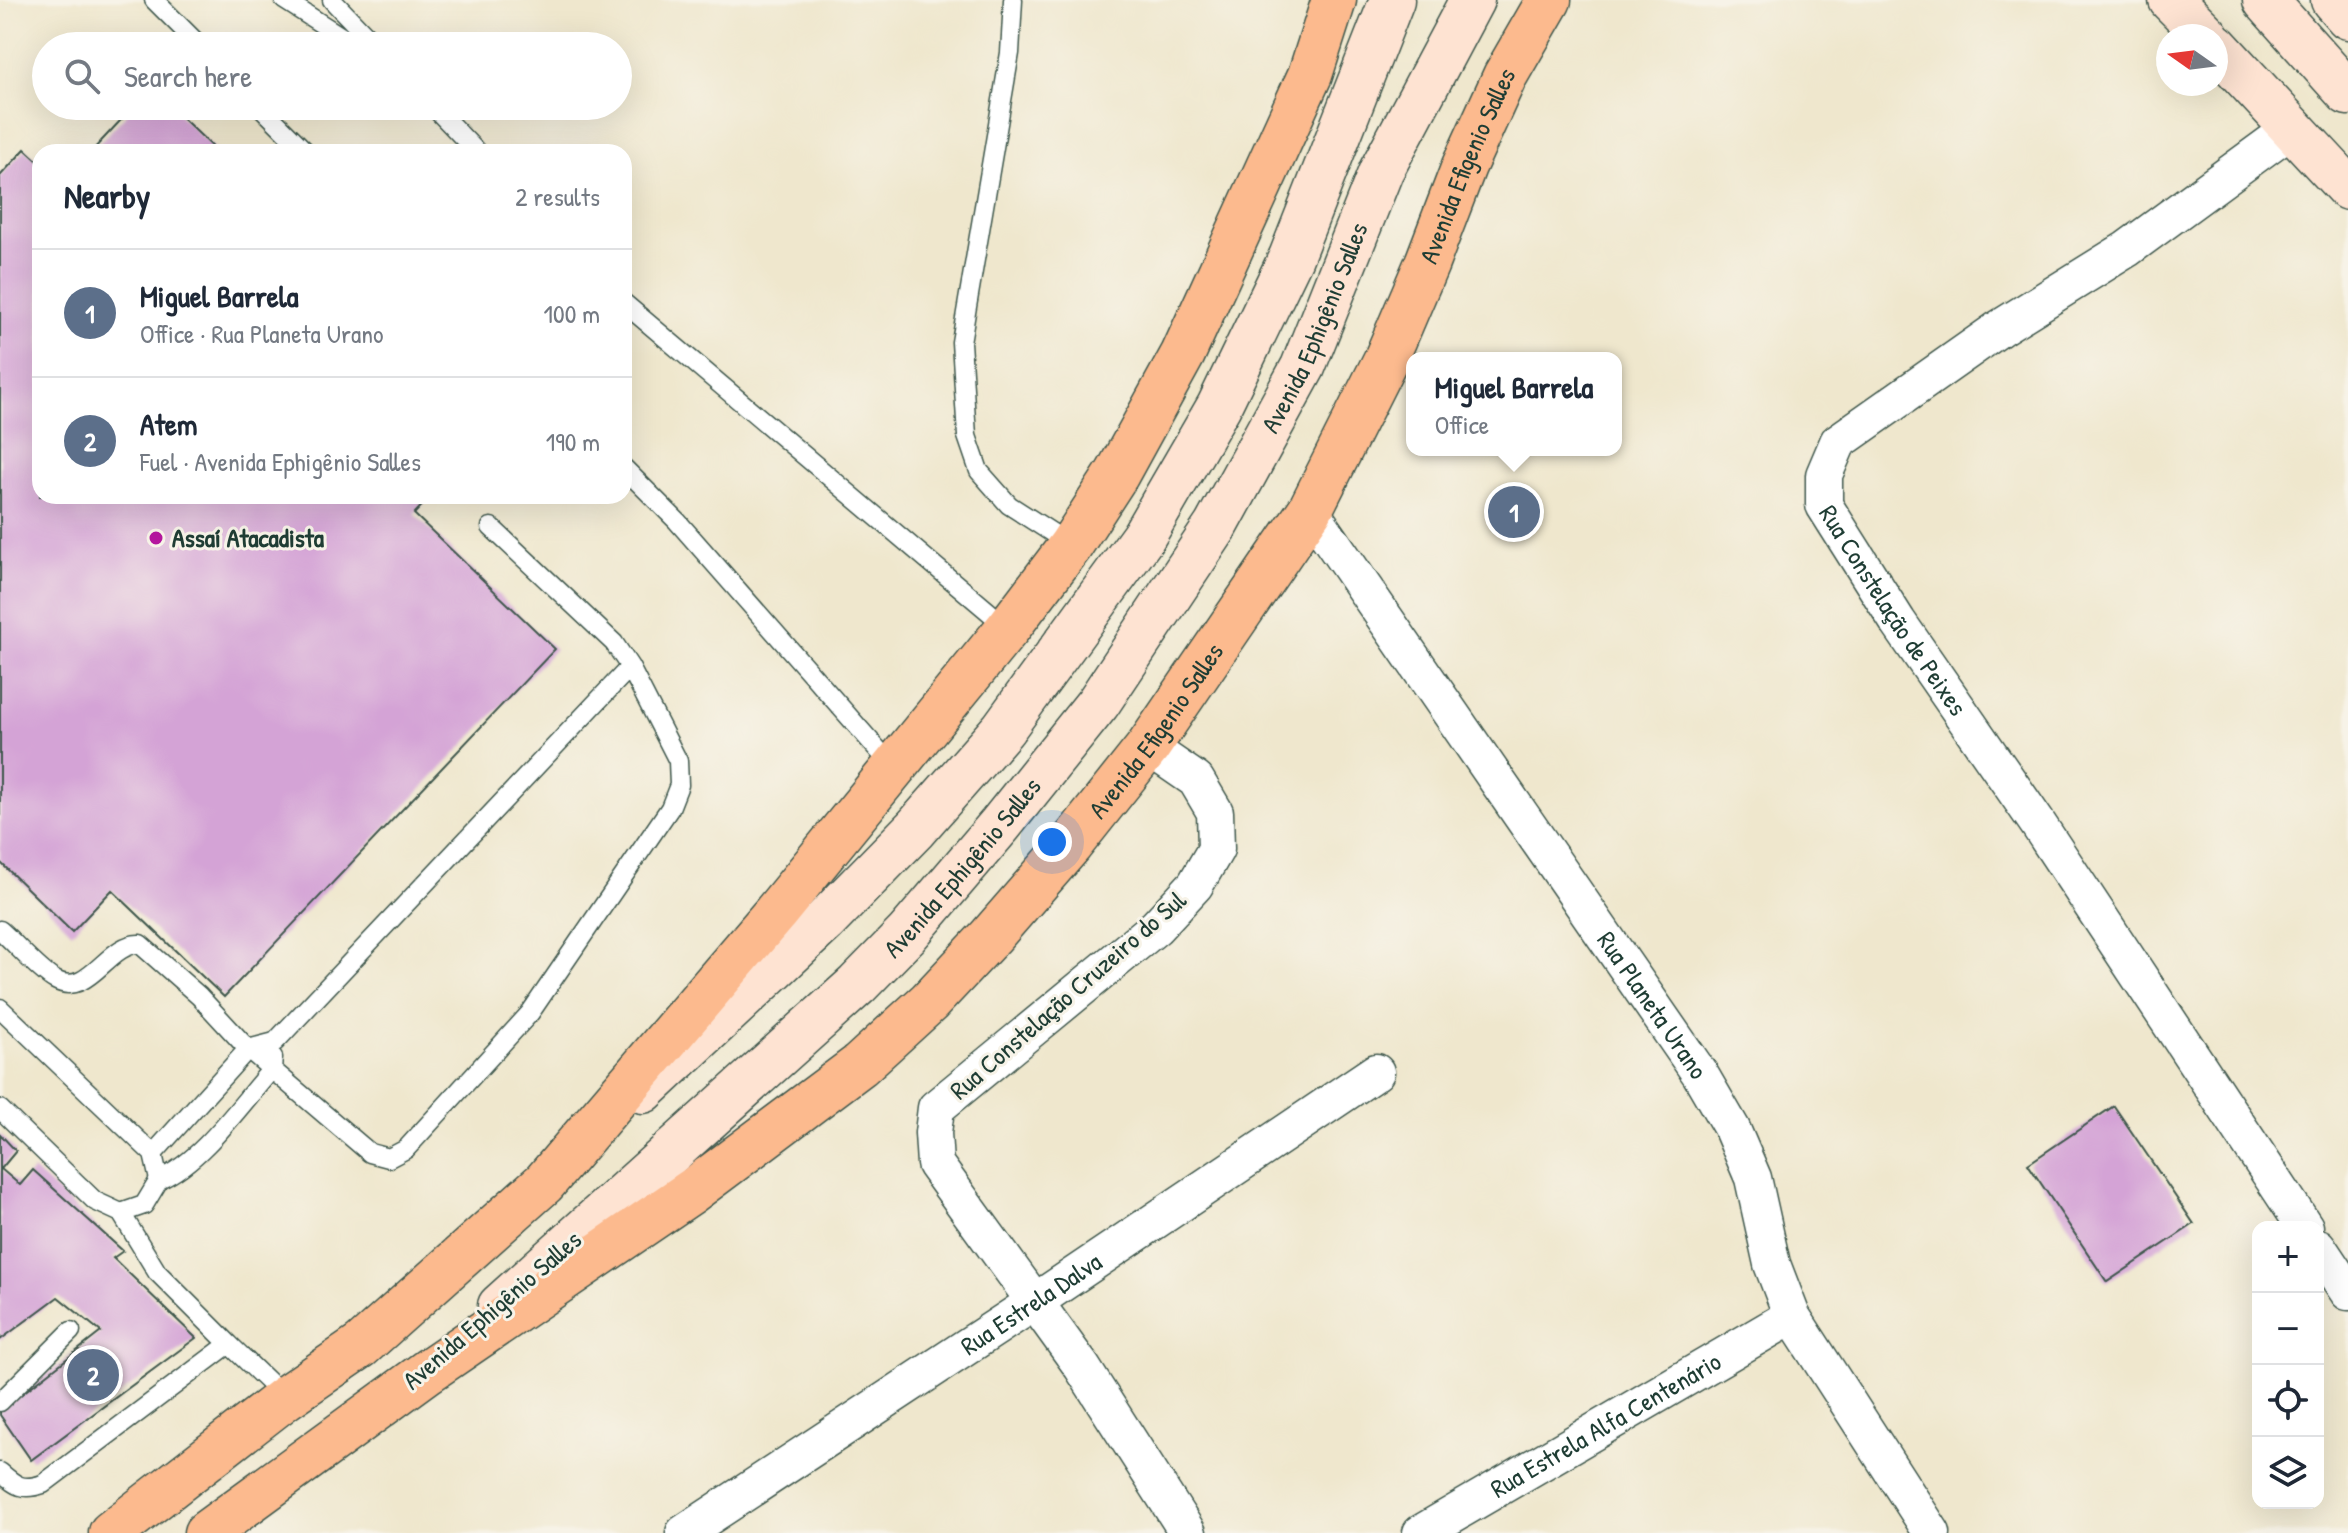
<!DOCTYPE html>
<html lang="en">
<head>
<meta charset="utf-8">
<style>
	body { margin:0; font-family:"Patrick Hand",sans-serif; background:#f2f2f3; color:#1f2937 }
	.controls { position:absolute; right:24px; bottom:24px; display:grid; overflow:hidden; border-radius:16px; box-shadow:0 8px 32px #0002 }
	.controls button { width:72px; height:72px; display:grid; place-items:center; padding:0; border:0; border-bottom:2px solid #e0e1e3; background:#fff; color:#1f2937; font:40px sans-serif }
	.compass { position:absolute; left:2156px; top:24px; width:72px; height:72px; border-radius:50%; background:#fff; box-shadow:0 8px 32px #0002; rotate:284deg }
	.you { position:absolute; left:1052px; top:842px; width:28px; height:28px; margin:-20px; border:6px solid #fff; border-radius:50%; background:#1a73e8; box-shadow:0 0 0 12px #1a73e833 }
	.badge { display:grid; place-items:center; width:52px; height:52px; border-radius:50%; background:#b5179e; color:#fff; font-size:26px; font-weight:700 }
	.pin { position:absolute; translate:-50% -50%; border:4px solid #fff; box-shadow:0 2px 8px #0006 }
	.popup { position:absolute; left:1406px; top:352px; width:216px; height:104px; box-sizing:border-box; display:grid; place-content:center; border-radius:16px; background:#fff; filter:drop-shadow(0 2px 6px #0005); font-size:26px; white-space:nowrap; color:#747a83 }
	.popup b { font-size:30px; color:#1f2937 }
	.popup::after { content:''; position:absolute; left:50%; top:100%; margin-left:-16px; border:16px solid transparent; border-top-color:#fff }
	.list { margin:0; padding:0; list-style:none }
	h2 { display:flex; justify-content:space-between; align-items:center; height:104px; margin:0; padding:0 32px; font-size:34px }
	h2 small { font-size:26px; font-weight:400; color:#747a83 }
	.list li { display:grid; grid-template-columns:52px 1fr auto; gap:24px; align-items:center; box-sizing:border-box; height:128px; padding:0 32px; border-top:2px solid #e0e1e3 }
	.list b { display:block; font-size:30px; white-space:nowrap }
	.list p { margin:0; font-size:26px; white-space:nowrap; color:#747a83 }
	.list em { font-size:26px; font-style:normal; color:#747a83 }
	.icon { flex:none; width:44px; height:44px; fill:none; stroke:currentColor; stroke-width:2; stroke-linecap:round; stroke-linejoin:round }
	.map { position:relative; flex:none; width:2348px; height:1533px; overflow:hidden }
	.search { position:absolute; background:#fff; box-shadow:0 8px 32px #0002; left:32px; top:32px; width:600px; height:88px; display:flex; align-items:center; gap:20px; box-sizing:border-box; padding:0 28px; border-radius:44px; color:#747a83; font-size:30px }
	.panel { position:absolute; background:#fff; box-shadow:0 8px 32px #0002; left:32px; top:144px; width:600px; height:360px; border-radius:24px }
	.map>svg:first-child { display:block }
</style>
</head>
<body>
<div class="map">
<svg width="2348" height="1533" viewBox="0 0 2348 1533">
	<rect width="100%" height="100%" fill="#f7f3e8"/>
	<filter id="ink" filterUnits="userSpaceOnUse"><feTurbulence type="fractalNoise" baseFrequency=".0125" numOctaves="2"/><feDisplacementMap in="SourceGraphic" scale="16" xChannelSelector="R" yChannelSelector="G"/><feConvolveMatrix kernelMatrix="1 2 1 2 8 2 1 2 1" color-interpolation-filters="sRGB"/></filter>
	<filter id="wash" filterUnits="userSpaceOnUse"><feTurbulence type="fractalNoise" baseFrequency=".006" numOctaves="4" result="noise"/><feDisplacementMap in="SourceGraphic" scale="32" xChannelSelector="R" yChannelSelector="G"/><feGaussianBlur stdDeviation="1.8" result="paint"/><feColorMatrix in="noise" values="0 0 0 0 0 0 0 0 0 0 0 0 0 0 0 0 0 1.4 0 .05"/><feComposite in="paint" operator="in"/></filter>
	<g filter="url(#wash)">
		<rect width="100%" height="100%" fill="#efe7cd"/>
		<g id="blocks">
			<path fill="#d4a3d6" d="M134 106H170L218 152H91Z
				M25 149 40 163V496H431L414 514 555 649 224 997 112 890 72 932 0 862V176Z
				M2114 1106 2194 1224 2107 1282 2028 1164Z
				M0 1134 16 1151 1 1169 20 1185 33 1170 123 1251 113 1258 196 1338 31 1460 0 1415V1411L101 1332 58 1297 0 1340Z"/>
		</g>
	</g>
	<g filter="url(#ink)">
		<use href="#blocks" fill-opacity="0" stroke="#3e564b" stroke-width="2"/>
		<g fill="none" stroke-linecap="round" stroke-linejoin="round">
			<defs>
				<path id="service" d="M154 0 200 46
					M284 0 356 46
					M332 0 376 46
					M1013 0 1010 53 961 342 967 436 979 471 1009 505 1071 545
					M260 106 306 152
					M433 106 477 152
					M624 303 1008 628
					M624 468 677 521 894 768
					M0 930C15 943 39 971 55 980 89 999 108 942 140 944L199 996 248 1049 370 1153 389 1158 406 1149 530 1013 670 808 679 785 678 761 630 667
					M0 1008 153 1154 159 1180 144 1205 121 1213 95 1201 0 1109
					M153 1154 248 1049 275 1042 630 667 614 643 491 527
					M159 1180C203 1160 240 1105 272 1069L273 1057
					M229 1344 285 1398
					M0 1402 71 1331
					M0 1472C16 1486 22 1491 43 1484L229 1344 157 1272 121 1213"/>
				<g id="minor">
					<path id="s1" d="M2292 128 2127 249 2000 328 1838 442 1824 475V505L1898 622 2038 824 2305 1227"/>
					<path id="s2" d="M1310 510 1700 1074 1732 1129 1753 1178 1772 1264 1792 1316 1932 1533"/>
					<path d="M1148 747 1196 780 1215 812 1216 849 1195 885 1156 927 936 1108 933 1133 935 1164 1082 1367 1188 1533"/>
					<path d="M2318 1247 2348 1292"/>
					<path id="s3" d="M684 1533 1033 1303 1376 1072"/>
					<path id="s4" d="M1421 1533 1792 1316"/>
				</g>
				<g id="secondary">
					<path d="M2171 0 2207 36"/>
					<path d="M2265 0 2348 93"/>
					<path d="M2333 0 2348 17"/>
					<path d="M2216 46 2348 188"/>
					<path d="M643 1091 824 922 915 829 1003 729 1143 537 1219 406 1291 257 1392 0"/>
					<path id="s5" d="M500 1306 857 985 907 934 1000 825 1098 703 1216 526 1303 367 1381 171 1472 0"/>
				</g>
				<g id="primary">
					<path d="M111 1533 285 1398 361 1346 544 1183 775 913 1008 628 1071 545 1117 474 1183 354 1310 75 1334 0"/>
					<path id="s6" d="M206 1533 428 1371 692 1191 860 1065 929 1002 991 936 1071 844 1148 747 1310 510 1386 359 1427 263 1464 166 1505 76 1549 0"/>
				</g>
			</defs>
			<use href="#service" stroke="#3e564b" stroke-width="21"/>
			<use href="#minor" stroke="#3e564b" stroke-width="39"/>
			<use href="#secondary" stroke="#3e564b" stroke-width="47"/>
			<use href="#primary" stroke="#3e564b" stroke-width="47"/>
			<use href="#service" stroke="#fff" stroke-width="18"/>
			<use href="#minor" stroke="#fff" stroke-width="36"/>
			<use href="#secondary" stroke="#fee3d2" stroke-width="44"/>
			<use href="#primary" stroke="#fcba8e" stroke-width="44"/>
		</g>
	</g>
	<circle fill="#b5179e" stroke="#f7f3e8" stroke-width="3" cx="156" cy="538" r="8"/>
	<g text-anchor="middle" stroke-width="6" stroke-linejoin="round" paint-order="stroke">
		<g font-size="26" fill="#1f3d34" stroke="#f7f3e8">
			<text dy="9" stroke="none"><textPath href="#s6" startOffset="1900">Avenida Efigenio Salles</textPath></text>
			<text dy="9" stroke="none"><textPath href="#s5" startOffset="1286">Avenida Ephigênio Salles</textPath></text>
			<text dy="9" stroke="none"><textPath href="#s1" startOffset="744">Rua Constelação de Peixes</textPath></text>
			<text dy="9" stroke="none"><textPath href="#s6" startOffset="1252">Avenida Efigenio Salles</textPath></text>
			<text dy="9" stroke="none"><textPath href="#s5" startOffset="638">Avenida Ephigênio Salles</textPath></text>
			<text transform="translate(1068 995) rotate(-41)" y="9">Rua Constelação Cruzeiro do Sul</text>
			<text dy="9" stroke="none"><textPath href="#s2" startOffset="602">Rua Planeta Urano</textPath></text>
			<text dy="9" stroke="none"><textPath href="#s3" startOffset="416">Rua Estrela Dalva</textPath></text>
			<text transform="translate(492 1310) rotate(-41)" y="9">Avenida Ephigênio Salles</text>
			<text dy="9" stroke="none"><textPath href="#s4" startOffset="214">Rua Estrela Alfa Centenário</textPath></text>
		</g>
		<g font-size="26" font-weight="bold" fill="#1f3d34" stroke="#f7f3e8" text-anchor="start">
			<text x="172" y="547">Assaí Atacadista</text>
		</g>
	</g>
</svg>
<div class="controls">
<button>+</button>
<button>−</button>
<button><svg class="icon" aria-label="locate" viewBox="0 0 24 24"><circle cx="12" cy="12" r="6"/><path d="M12 2v4M12 18v4M2 12h4M18 12h4"/></svg></button>
<button><svg class="icon" aria-label="layers" viewBox="0 0 24 24"><path d="M12 4l9 5-9 5-9-5zM3 14l9 5 9-5"/></svg></button>
</div>
<svg class="compass" viewBox="-18 -18 36 36"><path d="M0-13l5 13h-10z" fill="#e53935"/><path d="M0 13l5-13h-10z" fill="#747a83"/></svg>
<div class="you"></div>
<div class="pin badge" style="left:1514px;top:512px;background:#5c6f8a">1</div>
<div class="popup"><b>Miguel Barrela</b>Office</div>
<div class="pin badge" style="left:93px;top:1375px;background:#5c6f8a">2</div>
<div class="search"><svg class="icon" aria-label="search" viewBox="0 0 24 24"><circle cx="10" cy="10" r="6"/><path d="M15 15l6 6"/></svg>Search here</div>
<section class="panel">
<h2>Nearby<small>2 results</small></h2>
<ul class="list">
<li><span class="badge" style="background:#5c6f8a">1</span><div><b>Miguel Barrela</b><p>Office · Rua Planeta Urano</p></div><em>100 m</em></li>
<li><span class="badge" style="background:#5c6f8a">2</span><div><b>Atem</b><p>Fuel · Avenida Ephigênio Salles</p></div><em>190 m</em></li>
</ul>
</section>
</div>
</body>
</html>
